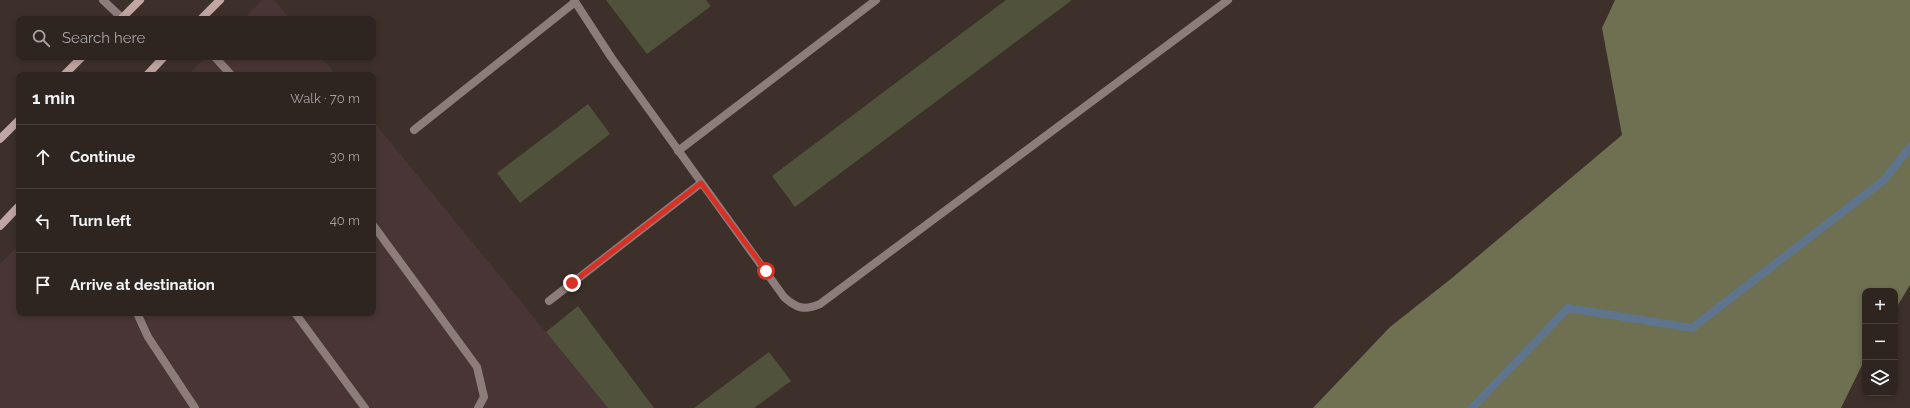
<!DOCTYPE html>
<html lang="en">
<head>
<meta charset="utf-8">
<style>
	body { margin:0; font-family:Raleway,sans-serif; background:#362c29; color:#f1f3f6 }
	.controls { position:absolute; right:12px; bottom:12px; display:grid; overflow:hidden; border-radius:8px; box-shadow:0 2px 6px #0003 }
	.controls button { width:36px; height:36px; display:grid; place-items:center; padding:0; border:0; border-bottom:1px solid #49413e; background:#2e2420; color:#f1f3f6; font:20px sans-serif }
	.stop { position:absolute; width:12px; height:12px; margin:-9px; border:3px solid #d93025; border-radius:50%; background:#fff }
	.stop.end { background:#d93025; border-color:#fff; box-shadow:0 1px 4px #0008 }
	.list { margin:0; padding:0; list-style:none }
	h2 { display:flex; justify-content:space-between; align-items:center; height:52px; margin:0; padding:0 16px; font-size:17px }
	h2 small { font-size:13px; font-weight:400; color:#a7a4a5 }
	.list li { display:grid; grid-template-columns:26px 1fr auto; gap:12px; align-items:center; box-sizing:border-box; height:64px; padding:0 16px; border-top:1px solid #49413e }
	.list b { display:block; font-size:15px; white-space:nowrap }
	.list em { font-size:13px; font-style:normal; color:#a7a4a5 }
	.icon { flex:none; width:22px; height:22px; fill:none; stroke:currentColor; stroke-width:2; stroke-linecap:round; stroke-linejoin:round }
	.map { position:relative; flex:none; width:1910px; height:408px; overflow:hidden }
	.search { position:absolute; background:#2e2420; box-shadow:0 2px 6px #0003; left:16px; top:16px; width:360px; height:44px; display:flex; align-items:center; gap:10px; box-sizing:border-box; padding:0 14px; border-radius:8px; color:#a7a4a5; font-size:15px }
	.panel { position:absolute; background:#2e2420; box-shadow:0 2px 6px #0003; left:16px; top:72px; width:360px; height:244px; border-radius:8px }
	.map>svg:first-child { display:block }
</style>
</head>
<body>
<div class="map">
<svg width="1910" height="408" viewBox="0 0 1910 408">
	<rect width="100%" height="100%" fill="#3d302b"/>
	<path fill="#4a3536" d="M262 0H274L290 19H244Z
		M206 57H321L336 75H188Z
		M373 121 608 408H0V264L19 245V313H373Z"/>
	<path fill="#50523b" d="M606 0H706L711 6 647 54Z
		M1006 0H1072L795 207 772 176Z
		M588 104 610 134 520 203 497 173Z
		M578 306 654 408H608L546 332Z
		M769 352 791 381 754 408H694Z"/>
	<path fill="#6e7051" d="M1615 0H1910V285L1895 310V291H1865V359L1841 408H1313L1390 327 1452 278 1622 135 1602 28Z"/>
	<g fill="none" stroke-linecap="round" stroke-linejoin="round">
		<path stroke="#5e758d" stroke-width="8" d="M1472 408 1568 308 1692 328 1884 180 1910 147"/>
		<path stroke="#8d7d7a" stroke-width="8" d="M215 57 231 75
			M373 225 477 367 484 397 478 408
			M137 313 148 337 195 408
			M295 313 365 408"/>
		<path stroke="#8d7d7a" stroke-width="8" d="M103 0 122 18
			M574 0 611 57 784 297C796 308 804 311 820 304L1228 0
			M414 130 575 2
			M678 151 876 0
			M549 301 701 183"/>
		<path stroke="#c0a6a2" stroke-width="8" d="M121 19 140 0
			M201 19 220 0
			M64 75 82 57
			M147 75 164 57
			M0 139 19 120
			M0 226 19 206"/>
	</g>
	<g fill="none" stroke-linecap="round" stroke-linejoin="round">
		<path stroke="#d93025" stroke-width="5" d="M572 283 701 183 766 271"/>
	</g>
</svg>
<div class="controls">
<button>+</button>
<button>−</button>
<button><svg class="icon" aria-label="layers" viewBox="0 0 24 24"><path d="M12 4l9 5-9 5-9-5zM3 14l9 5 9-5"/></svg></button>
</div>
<div class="stop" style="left:766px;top:271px"></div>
<div class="stop end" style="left:572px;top:283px"></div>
<div class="search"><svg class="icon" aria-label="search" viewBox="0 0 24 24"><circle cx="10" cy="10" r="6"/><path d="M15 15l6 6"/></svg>Search here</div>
<section class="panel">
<h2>1 min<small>Walk · 70 m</small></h2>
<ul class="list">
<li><svg class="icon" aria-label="ahead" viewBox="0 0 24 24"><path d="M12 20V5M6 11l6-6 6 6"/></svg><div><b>Continue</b></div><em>30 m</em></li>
<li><svg class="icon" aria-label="left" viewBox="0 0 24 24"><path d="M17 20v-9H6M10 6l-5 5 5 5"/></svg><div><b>Turn left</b></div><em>40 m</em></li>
<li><svg class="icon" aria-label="arrive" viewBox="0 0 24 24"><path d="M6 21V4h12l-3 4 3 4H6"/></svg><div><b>Arrive at destination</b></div></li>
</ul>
</section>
</div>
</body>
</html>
